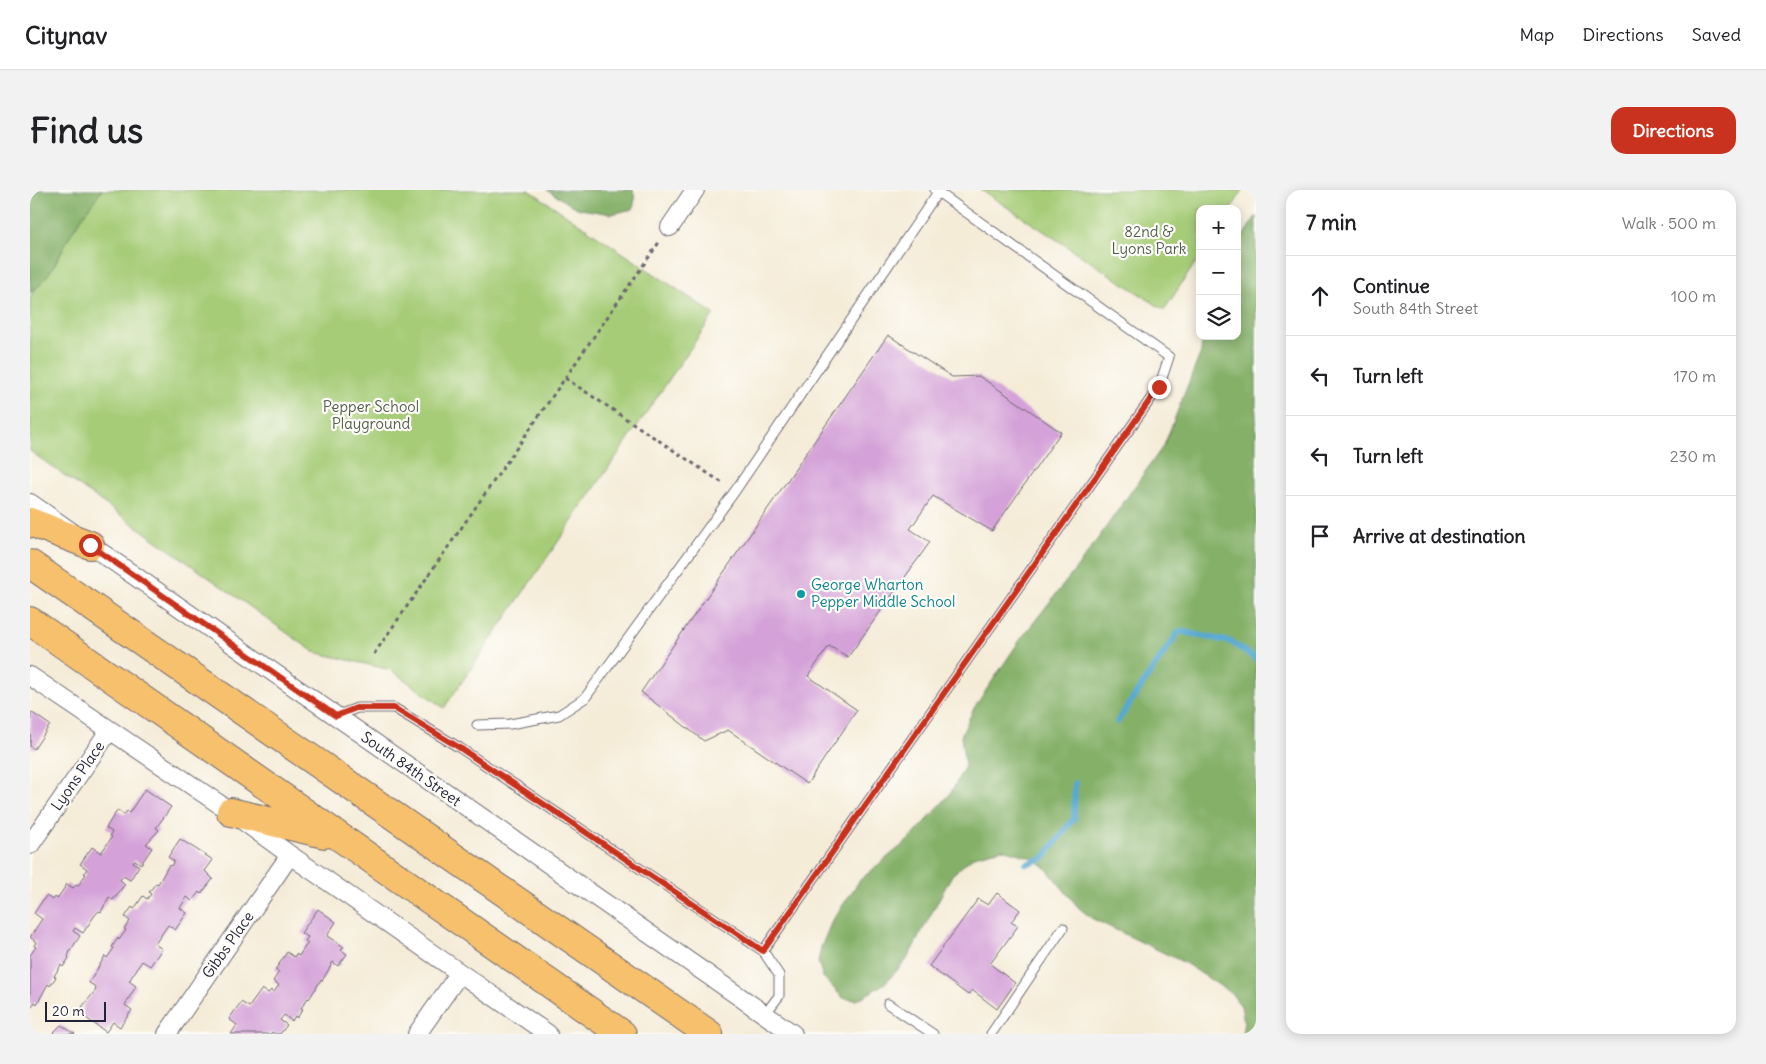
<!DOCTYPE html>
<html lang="en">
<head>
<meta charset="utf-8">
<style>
	body { margin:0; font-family:Delius,sans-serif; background:#f2f2f2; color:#202124 }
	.controls { position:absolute; right:15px; top:15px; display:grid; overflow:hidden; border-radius:10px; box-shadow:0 2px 12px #0003 }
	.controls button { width:45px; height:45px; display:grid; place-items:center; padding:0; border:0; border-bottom:1px solid #e0e0e0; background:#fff; color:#202124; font:25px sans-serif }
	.scale { position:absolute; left:15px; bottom:12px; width:61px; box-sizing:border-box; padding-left:5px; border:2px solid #22223b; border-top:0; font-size:14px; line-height:18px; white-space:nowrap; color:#22223b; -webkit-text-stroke:4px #fdfcf7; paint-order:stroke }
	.stop { position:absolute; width:15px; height:15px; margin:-11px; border:4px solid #c8321e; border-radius:50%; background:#fff }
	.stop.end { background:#c8321e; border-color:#fff; box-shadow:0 1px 5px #0008 }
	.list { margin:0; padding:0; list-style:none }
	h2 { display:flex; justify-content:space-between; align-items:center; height:65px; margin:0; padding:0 20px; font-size:21px }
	h2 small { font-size:16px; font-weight:400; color:#757577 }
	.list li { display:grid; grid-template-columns:32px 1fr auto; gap:15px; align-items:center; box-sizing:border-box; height:80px; padding:0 20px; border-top:1px solid #e0e0e0 }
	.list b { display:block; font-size:19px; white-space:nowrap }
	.list p { margin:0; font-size:16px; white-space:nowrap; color:#757577 }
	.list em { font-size:16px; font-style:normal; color:#757577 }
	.icon { flex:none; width:28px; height:28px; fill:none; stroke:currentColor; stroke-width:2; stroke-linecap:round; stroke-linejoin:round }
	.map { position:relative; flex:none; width:1226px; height:844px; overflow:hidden; border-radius:15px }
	header { display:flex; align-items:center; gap:30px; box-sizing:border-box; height:70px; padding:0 25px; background:#fff; border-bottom:1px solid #e0e0e0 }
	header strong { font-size:24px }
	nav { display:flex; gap:28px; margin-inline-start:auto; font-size:18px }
	.intro { display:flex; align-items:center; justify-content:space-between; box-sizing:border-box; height:120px; padding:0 30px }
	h1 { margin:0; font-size:35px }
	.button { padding:12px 22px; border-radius:15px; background:#c8321e; color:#fff; font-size:18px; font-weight:700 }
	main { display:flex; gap:30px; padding:0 30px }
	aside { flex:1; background:#fff; border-radius:15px; box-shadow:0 2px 12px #0003 }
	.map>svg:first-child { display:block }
</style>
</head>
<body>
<header>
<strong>Citynav</strong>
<nav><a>Map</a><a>Directions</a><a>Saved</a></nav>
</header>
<div class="intro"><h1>Find us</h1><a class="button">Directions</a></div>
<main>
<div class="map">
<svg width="1226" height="844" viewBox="0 0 1226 844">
	<rect width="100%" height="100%" fill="#fdfcf7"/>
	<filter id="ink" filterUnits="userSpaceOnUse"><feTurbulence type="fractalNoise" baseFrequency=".02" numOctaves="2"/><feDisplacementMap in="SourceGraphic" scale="10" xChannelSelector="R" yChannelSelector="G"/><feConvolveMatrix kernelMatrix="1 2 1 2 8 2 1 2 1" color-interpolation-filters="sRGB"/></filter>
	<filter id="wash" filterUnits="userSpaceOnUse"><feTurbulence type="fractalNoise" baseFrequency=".0096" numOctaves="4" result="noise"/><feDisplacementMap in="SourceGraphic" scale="20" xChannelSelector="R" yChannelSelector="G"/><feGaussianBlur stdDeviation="1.12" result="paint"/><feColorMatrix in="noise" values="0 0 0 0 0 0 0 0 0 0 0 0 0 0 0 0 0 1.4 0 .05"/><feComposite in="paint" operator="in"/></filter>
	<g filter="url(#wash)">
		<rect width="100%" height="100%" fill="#f5ecd8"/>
		<path fill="#a6cc77" stroke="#647759" d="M69 0H499L684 124 414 518 361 480 284 462 0 261V107Z
			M951 0H1213L1201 19H1170V66L1134 120Z"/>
		<path fill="#84b068" stroke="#536952" d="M0 0H72C63 13 53 25 44 39 30 61 22 88 0 103Z
			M517 0H603L605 9 603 19 582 24 550 19 541 15Z
			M1226 26V844H1212L1214 831 1211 816 1201 803 1155 773 1061 728 1048 717 1015 677 1003 668 972 659 944 666 922 685 876 771 855 793 841 802 827 810 813 808 793 787 788 772 791 757 802 731 830 690 882 647 920 604 935 576 931 546 944 518 990 450 1052 371 1134 255 1171 162 1173 146H1207V55Z"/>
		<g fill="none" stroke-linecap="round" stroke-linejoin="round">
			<path stroke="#56a9d2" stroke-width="6" d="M1087 532 1149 441 1201 452 1226 469
				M996 674 1014 668 1044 628 1045 593"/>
		</g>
		<g id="blocks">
			<path fill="#d4a1d8" d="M858 145 922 187 949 186 1031 242 962 341 903 306 880 339 900 352 818 467 799 456 778 486 827 520 777 594 698 540 674 551 611 502Z
				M1 522 20 535 4 559 0 556Z
				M115 599 141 617 126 638 129 640 116 654 122 658 111 674 105 670 103 672 109 676 100 690 93 686 90 690 95 694 83 710 79 707 71 722 69 721 65 725 53 743 45 738 43 741 50 746 40 761 38 767 39 768 33 777 31 775 24 786 26 787 20 796 18 794 7 814 5 812 2 817 0 816V765L6 757 4 756 6 752 0 747 12 729 4 723 16 706 23 710 25 707 27 709 37 694 43 698 46 695 48 696 56 684 54 683 57 679 50 674 62 657 71 663 82 647 80 646 82 642 76 638 82 628 88 620 94 625 97 621 99 623Z
				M150 649 183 670 175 681 183 689 171 704 169 702 162 711 157 707 150 718 157 723 145 740 138 735 125 754 132 759 120 776 112 771 99 791 106 796 95 815 102 820 90 837 83 832 76 842 50 824 54 818 52 817 66 800 65 799 66 797 59 793 75 766 77 768 84 758 82 757 88 748 89 750 96 740 94 739 100 731 95 727 102 717 104 719 113 706 117 709 121 704 119 702 126 693 128 694 139 675 141 676 144 671 138 667Z
				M967 703 990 720 981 732 988 736 960 774 985 793 967 819 942 800 938 805 899 776 948 709 958 715Z
				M288 719 306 732 297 746 314 757 311 760 317 764 308 776 303 772 292 791 291 790 279 809 278 808 271 818 273 819 267 828 265 826 262 831 254 825 250 830 257 835 250 844H245L242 842 241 844H201L207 835 199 829 211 812 219 817 232 799 238 803 241 800 244 802 249 795 243 791 249 782 245 780 257 762 264 767 266 764 269 766 274 758 278 753 275 751 278 747 271 743Z
				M31 835 45 844H22Z"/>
		</g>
	</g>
	<g filter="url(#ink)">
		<use href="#blocks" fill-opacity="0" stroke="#6c6972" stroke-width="1"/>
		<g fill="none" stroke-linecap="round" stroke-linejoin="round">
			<defs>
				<path id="service" d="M306 526 327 518H364L430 558 733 761 749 785V806L735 824
					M447 535 480 534 529 525 555 508 705 301 908 2
					M733 761 1129 197 1139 167 905 0
					M858 814 903 844
					M961 844 1033 738"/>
				<path id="minor" d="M640 37 665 0
					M0 313 763 844
					M0 486 201 622 260 665 518 844
					M0 655 79 541
					M137 844 260 665
					M387 844 429 784"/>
				<path id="primary" d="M0 332 60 355
					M0 374 679 844
					M0 431 592 844
					M201 622 294 644"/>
			</defs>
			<use href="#service" stroke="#6c6972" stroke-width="11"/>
			<use href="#minor" stroke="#6c6972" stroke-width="20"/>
			<use href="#primary" stroke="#6c6972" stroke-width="30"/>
			<path stroke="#6c6972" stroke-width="3" stroke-dasharray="4 4" stroke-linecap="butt" d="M535 188 694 294
				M344 464 630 51"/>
			<use href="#service" stroke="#fff" stroke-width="9"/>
			<use href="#minor" stroke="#fff" stroke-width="18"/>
			<use href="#primary" stroke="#f7c06c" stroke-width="28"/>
		</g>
	</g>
	<g fill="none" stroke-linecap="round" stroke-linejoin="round" filter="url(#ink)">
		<path stroke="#c8321e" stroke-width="6" d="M60 355 306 526 326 518H364L430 558 733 761 1129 197"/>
	</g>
	<circle fill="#0f9aa8" stroke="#fdfcf7" stroke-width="2" cx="771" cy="404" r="5"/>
	<g text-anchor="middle" stroke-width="4.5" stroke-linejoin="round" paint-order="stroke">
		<g font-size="15" fill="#505e50" stroke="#fdfcf7">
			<text x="1119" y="47">82nd &amp;<tspan x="1119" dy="17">Lyons Park</tspan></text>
			<text x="341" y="222">Pepper School<tspan x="341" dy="17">Playground</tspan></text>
		</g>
		<g font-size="15" fill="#0d838f" stroke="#fdfcf7" text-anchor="start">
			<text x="781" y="400">George Wharton<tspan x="781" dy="17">Pepper Middle School</tspan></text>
		</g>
		<g font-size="15" fill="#22223b" stroke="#fdfcf7">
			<text transform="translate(381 579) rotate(35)" y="5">South 84th Street</text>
			<text transform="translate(48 586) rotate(-55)" y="5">Lyons Place</text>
			<text transform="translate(198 755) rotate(-55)" y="5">Gibbs Place</text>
		</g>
	</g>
</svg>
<div class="controls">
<button>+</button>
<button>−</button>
<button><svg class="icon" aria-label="layers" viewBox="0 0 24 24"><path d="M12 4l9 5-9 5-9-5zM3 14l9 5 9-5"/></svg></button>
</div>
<div class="scale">20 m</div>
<div class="stop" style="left:60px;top:355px"></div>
<div class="stop end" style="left:1129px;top:197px"></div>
</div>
<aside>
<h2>7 min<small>Walk · 500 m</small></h2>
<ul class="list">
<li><svg class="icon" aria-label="ahead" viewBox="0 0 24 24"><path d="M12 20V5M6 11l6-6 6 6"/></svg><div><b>Continue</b><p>South 84th Street</p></div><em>100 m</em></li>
<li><svg class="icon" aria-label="left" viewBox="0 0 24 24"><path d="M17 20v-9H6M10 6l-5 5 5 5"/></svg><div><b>Turn left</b></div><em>170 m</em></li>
<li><svg class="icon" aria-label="left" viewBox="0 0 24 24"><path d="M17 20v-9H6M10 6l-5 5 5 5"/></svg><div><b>Turn left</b></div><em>230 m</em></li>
<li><svg class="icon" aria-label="arrive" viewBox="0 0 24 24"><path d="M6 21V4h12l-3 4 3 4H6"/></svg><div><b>Arrive at destination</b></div></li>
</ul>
</aside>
</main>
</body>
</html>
